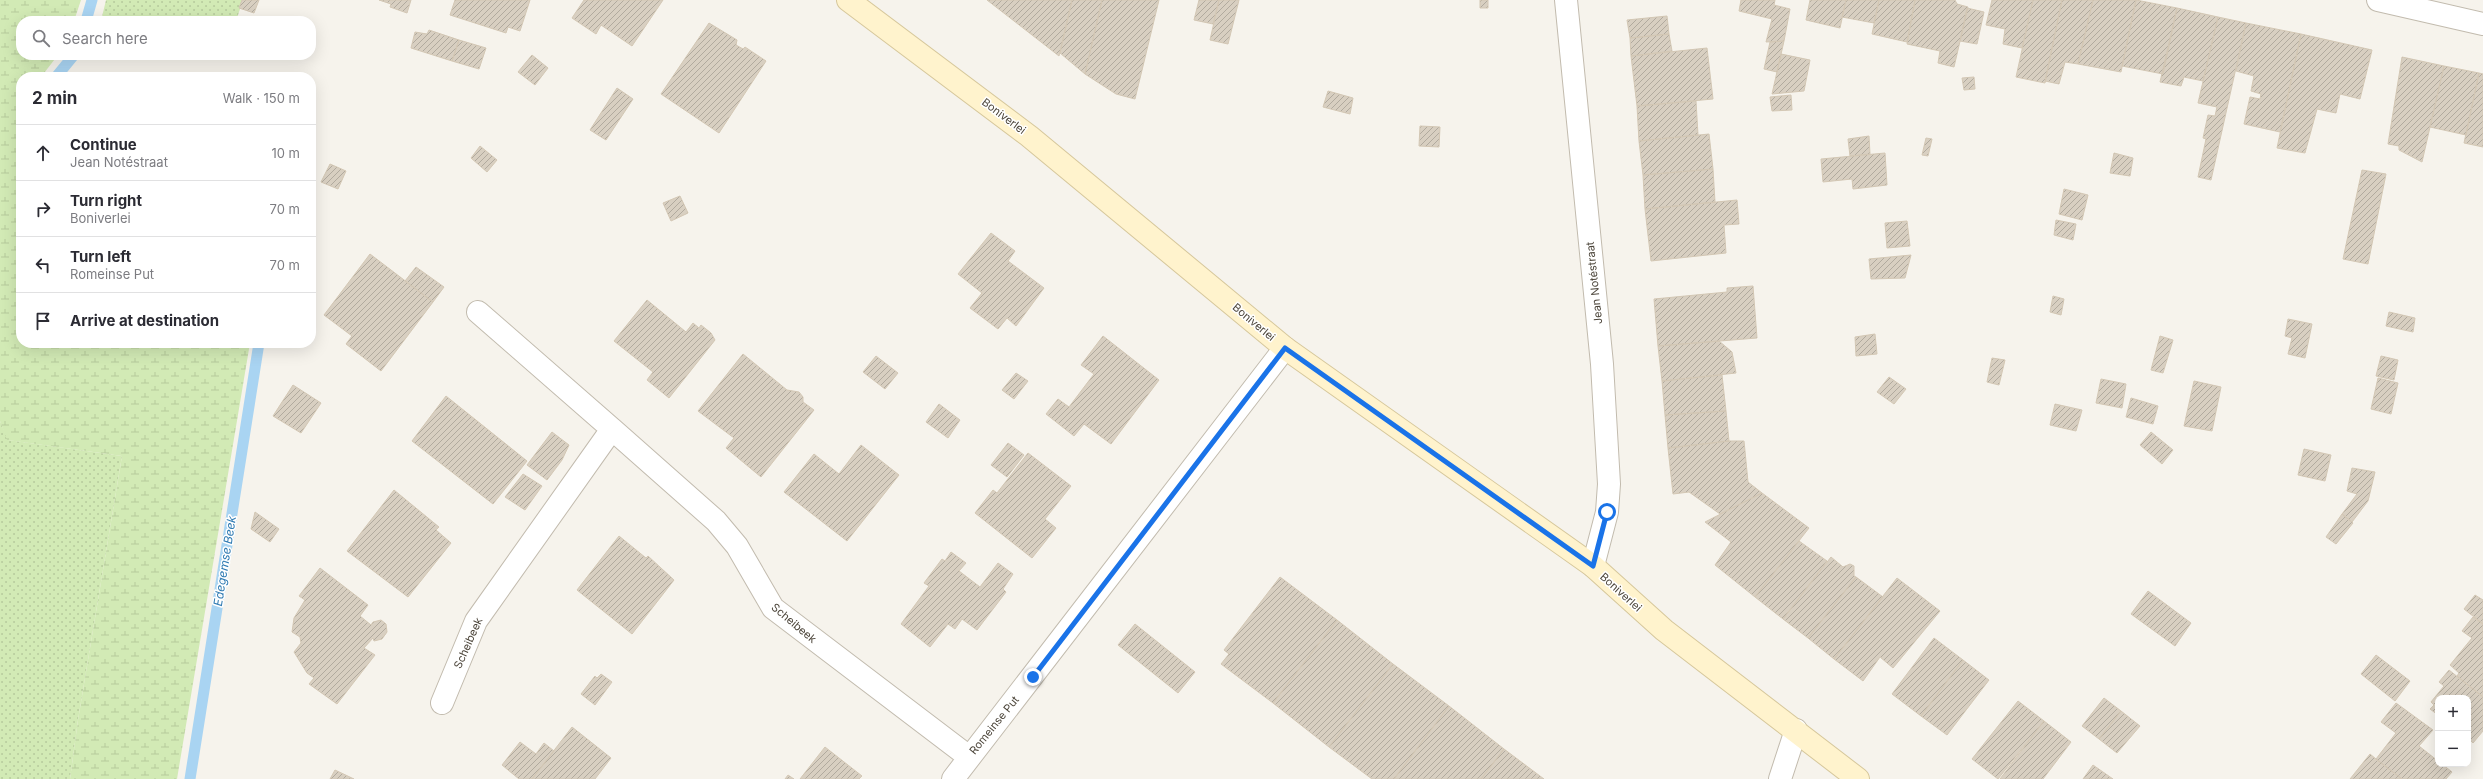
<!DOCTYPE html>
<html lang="en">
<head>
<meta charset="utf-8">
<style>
	body { margin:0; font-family:Inter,sans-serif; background:#f2f2f3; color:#2b2b33 }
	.controls { position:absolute; right:12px; bottom:12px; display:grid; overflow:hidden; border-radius:8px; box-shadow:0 4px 16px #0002 }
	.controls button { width:36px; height:36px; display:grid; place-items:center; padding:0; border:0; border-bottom:1px solid #e1e1e2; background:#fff; color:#2b2b33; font:20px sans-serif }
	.stop { position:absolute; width:12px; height:12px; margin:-9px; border:3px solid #1a73e8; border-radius:50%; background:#fff }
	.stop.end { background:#1a73e8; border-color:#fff; box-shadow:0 1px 4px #0008 }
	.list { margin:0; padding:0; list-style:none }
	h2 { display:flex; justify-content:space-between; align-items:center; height:52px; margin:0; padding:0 16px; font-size:17px }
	h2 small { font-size:13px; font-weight:400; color:#7c7c81 }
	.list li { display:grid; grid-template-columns:26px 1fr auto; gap:12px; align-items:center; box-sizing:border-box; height:56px; padding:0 16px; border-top:1px solid #e1e1e2 }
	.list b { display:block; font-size:15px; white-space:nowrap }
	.list p { margin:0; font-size:13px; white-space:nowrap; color:#7c7c81 }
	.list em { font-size:13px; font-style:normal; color:#7c7c81 }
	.icon { flex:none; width:22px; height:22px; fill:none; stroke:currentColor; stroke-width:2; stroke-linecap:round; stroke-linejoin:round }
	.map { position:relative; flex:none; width:2483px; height:779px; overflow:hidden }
	.search { position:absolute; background:#fff; box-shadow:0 4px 16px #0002; left:16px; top:16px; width:300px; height:44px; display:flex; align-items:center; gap:10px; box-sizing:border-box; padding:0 14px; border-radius:16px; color:#7c7c81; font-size:15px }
	.panel { position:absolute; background:#fff; box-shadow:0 4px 16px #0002; left:16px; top:72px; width:300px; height:276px; border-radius:16px }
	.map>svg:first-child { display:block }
</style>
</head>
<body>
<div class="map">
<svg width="2483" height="779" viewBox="0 0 2483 779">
	<defs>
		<pattern id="grass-dots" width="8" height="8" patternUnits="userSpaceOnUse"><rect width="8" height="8" fill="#d2eab5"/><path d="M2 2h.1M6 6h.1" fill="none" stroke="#b6ca9c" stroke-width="1.8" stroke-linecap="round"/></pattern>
		<pattern id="wetland-marsh" width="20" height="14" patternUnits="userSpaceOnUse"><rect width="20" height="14" fill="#d2eab5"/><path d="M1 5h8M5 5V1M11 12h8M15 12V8" fill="none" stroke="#b6ca9c"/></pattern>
		<pattern id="building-hatch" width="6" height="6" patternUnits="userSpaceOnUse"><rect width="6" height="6" fill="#d8cfc1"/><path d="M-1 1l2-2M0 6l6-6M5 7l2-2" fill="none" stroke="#b1aa9e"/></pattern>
	</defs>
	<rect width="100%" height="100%" fill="#f6f3ec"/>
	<path fill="url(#grass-dots)" d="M106 0H243L236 21H101Z
		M0 421 8 440 122 456 78 720 70 779H0Z"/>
	<path fill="url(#wetland-marsh)" d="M0 0H81L74 21H21V55H58L41 77H21V343H250L177 779H70L78 720 122 456 7 440 0 421Z"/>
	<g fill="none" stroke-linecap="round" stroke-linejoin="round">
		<path stroke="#a9d4f2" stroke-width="11" d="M86 21 92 0
			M56 77 74 55
			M190 779 259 343"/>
	</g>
	<path fill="url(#building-hatch)" stroke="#d3c7b4" d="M242 0H259L254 13 239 8Z
		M379 0H411L407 13 390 7 391 4Z
		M455 0H530L520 31 508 27 506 33 450 15Z
		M584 0H663L632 46 601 25 596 34 572 18Z
		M987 0H1072L1059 56Z
		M1072 0H1102L1085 74 1060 53Z
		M1102 0H1159L1135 99 1116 94 1085 74Z
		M1199 0H1219L1213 24 1194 20Z
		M1219 0H1239L1228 44 1210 40Z
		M1480 0H1488V8H1480Z
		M1741 0H1775L1774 5 1790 9 1784 41 1766 42 1772 19 1739 11Z
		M1810 0H1846L1840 28 1806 20Z
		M1846 0H1879L1874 23 1842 17Z
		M1879 0H1915L1907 42 1872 34Z
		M1915 0H1955L1957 4 1968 7 1954 67 1938 63 1940 51 1907 44Z
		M1992 0H2033L2022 48 2003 44 2005 29 1986 25Z
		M2033 0H2062L2045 83 2016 77Z
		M2062 0H2093L2078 64 2065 62 2059 84 2045 81Z
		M2093 0H2136L2121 72 2078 64Z
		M2136 0 2177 8 2163 74 2122 66Z
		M1967 8 1984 12 1977 44 1960 41Z
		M2177 8 2218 17 2203 81 2184 77 2181 86 2160 82Z
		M1667 16 1669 34 1630 38 1627 20Z
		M2218 17 2246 23 2211 180 2198 177 2206 139 2203 138 2208 115 2215 116 2217 107 2198 103Z
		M709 23 737 40 736 45 743 49 745 47 766 61 719 133 661 94Z
		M2246 23 2301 34 2280 132 2244 124 2250 97 2260 99 2261 94 2251 91 2254 76 2236 71Z
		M429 30 459 40 452 61 411 48 415 32 427 34Z
		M1669 34 1672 51 1631 56 1630 38Z
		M2301 34 2372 50 2360 99 2340 94 2336 113 2317 109 2305 153 2277 148Z
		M459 40 486 48 479 69 452 61Z
		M1784 41 1777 72 1764 69 1770 42Z
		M1707 48 1713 99 1637 106 1631 56Z
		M1781 54 1810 60 1804 91 1772 94Z
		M532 55 548 68 535 85 518 72Z
		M2402 57 2444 66 2422 162 2399 150V146L2388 144Z
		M2444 66 2479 73 2466 135 2430 127Z
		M2479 73 2483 74V147L2464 143Z
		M1974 77 1975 89 1964 90 1962 78Z
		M617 88 633 99 606 140 590 130Z
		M1328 91 1353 98 1350 114 1323 107Z
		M1791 95 1792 110 1772 111 1770 97Z
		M1696 101 1698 135 1639 141 1637 106Z
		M1420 126 1440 127 1439 147 1419 146Z
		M1709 134 1713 169 1643 175 1639 141Z
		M1869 136 1870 154 1850 156 1848 139Z
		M1926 138 1932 139 1928 156 1922 155Z
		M480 146 497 160 487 172 471 158Z
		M1885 153 1887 185 1853 189 1852 179 1823 182 1821 159Z
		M2114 153 2133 158 2130 176 2110 173Z
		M330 164 346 171 338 189 321 182Z
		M1713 169 1715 202 1645 209 1643 175Z
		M2362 170 2386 174 2368 264 2343 259Z
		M2064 189 2088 195 2082 220 2059 214Z
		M680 196 688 213 671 221 663 203Z
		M1737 200 1739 224 1724 225 1726 253 1651 261 1645 209Z
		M2056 220 2076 224 2073 240 2054 235Z
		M1907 221 1910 246 1887 248 1885 223Z
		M991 233 1015 251 1008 261 1044 288 1016 326 1007 318 998 329 970 308 982 293 958 274Z
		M370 254 433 302 381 371 346 344 352 336 324 315Z
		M1911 255 1905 278 1871 279 1869 259Z
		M416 267 444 287 433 302 405 281Z
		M1753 286 1757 338 1658 346 1654 299 1727 292V288Z
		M2053 296 2064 299 2061 315 2050 312Z
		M647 300 686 332 693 323 699 328 701 325 711 333 715 340 669 398 647 380 653 372 614 341Z
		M2389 312 2415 318 2413 332 2386 326Z
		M2288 319 2312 324 2305 358 2288 354 2292 338 2285 336Z
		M1875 334 1877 354 1856 356 1855 337Z
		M1103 336 1159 380 1111 444 1084 424 1074 436 1046 414 1058 399 1069 407 1094 374 1081 365Z
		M2160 336 2173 340 2163 373 2151 370Z
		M1719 341 1732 352 1736 373 1662 381 1658 346Z
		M743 354 787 390 799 392 803 397V402L814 410 761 477 726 448 734 438 698 411Z
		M876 356 898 373 885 389 863 372Z
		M2381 356 2398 360 2394 380 2376 376Z
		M1992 358 2005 360 1999 385 1987 382Z
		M1016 373 1028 381 1014 399 1002 390Z
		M1722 375 1726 411 1665 415 1662 381Z
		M1889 377 1906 389 1894 404 1877 392Z
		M2378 378 2398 383 2391 414 2371 409Z
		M2101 379 2126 384 2122 408 2096 403Z
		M2194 381 2221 387 2212 431 2184 426Z
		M293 385 321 403 301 433 273 416Z
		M446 396 527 461 493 504 412 441Z
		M2131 398 2158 406 2153 424 2126 417Z
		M939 404 960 420 948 438 926 422Z
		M2055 404 2082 410 2076 431 2050 425Z
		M1726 411 1729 441 1668 448 1665 415Z
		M552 432 569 445 562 460 547 480 527 465Z
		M2151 432 2173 450 2162 464 2140 445Z
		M1729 441H1744L1748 482 1762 493 1720 514 1689 492 1673 494 1668 448Z
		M1008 443 1024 455 1007 477 991 465Z
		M861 445 899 475 847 541 784 492 814 454 839 474Z
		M2304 449 2331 455 2325 481 2298 475Z
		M1028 453 1071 486 1045 519 1056 528 1032 558 975 513 993 490 997 493Z
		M2352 468 2375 472 2368 501 2352 522 2342 514 2357 494 2347 491Z
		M523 474 542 486 525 510 505 497Z
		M394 490 439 527 436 530 451 543 408 597 347 551Z
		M1762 493 1809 528 1755 597 1715 565 1731 542 1705 522Z
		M255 512 279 529 270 542 251 529Z
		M2342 514 2353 523 2336 544 2326 537Z
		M619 536 646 558 648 556 674 580 632 634 577 590Z
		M1799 541 1827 561 1783 619 1755 597Z
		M951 552 966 563 959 571 980 587 998 563 1013 574 1003 589 1006 592 977 630 962 619 955 629 948 624 930 647 901 624 929 586 924 583 942 559 945 561Z
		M1831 557 1843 567 1850 564 1854 566V576L1856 577 1808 638 1783 619Z
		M320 568 368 605 360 616 371 625 373 622 381 620 386 624 387 632 382 639 374 641 373 638 364 648 375 655 337 704 309 684 314 678 307 673 294 652 301 643 300 637 292 632 294 618 305 600 299 596Z
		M1280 577 1337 620 1273 703 1221 664 1229 654 1224 650Z
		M1856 577 1883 597 1834 659 1808 638Z
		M1897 578 1940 611 1893 668 1880 657 1863 681 1834 659Z
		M2148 591 2191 623 2175 646 2131 614Z
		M2475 595 2483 600V624L2464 609Z
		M2473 617 2483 624V697L2457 676 2459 673 2450 665 2472 638 2462 631Z
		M1337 620 1393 664 1329 747 1273 703Z
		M1135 624 1195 672 1178 693 1118 645Z
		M1934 638 1963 660 1921 716 1892 694Z
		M2376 655 2410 681 2395 701 2361 674Z
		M1963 660 1989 680 1947 735 1921 716Z
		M1393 664 1449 706 1394 779H1372L1329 747Z
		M2449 670 2483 697V731L2473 743 2468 738V698H2438V715L2430 709 2434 705 2431 702 2444 686 2439 682Z
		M601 674 612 682 595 705 581 694 595 676 597 678Z
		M2104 698 2121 711 2099 739 2082 726Z
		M2018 701 2044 721 1998 779 1972 759Z
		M2396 703 2433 730 2419 746 2438 761V764H2442L2452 772 2446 779H2402L2376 759 2396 733 2381 722Z
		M1449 706 1504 749 1481 779H1394Z
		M2121 711 2140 726 2117 753 2099 739Z
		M2044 721 2071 742 2043 779H2000Z
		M572 727 611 758 595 779H532Z
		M520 742 536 754 544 743 554 751 532 779H519L502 765Z
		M825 747 862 776 859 779H800Z
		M1504 749 1544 779H1481Z
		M2370 754 2376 759 2402 779H2350Z
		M2093 765 2113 779H2083Z
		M335 770 354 779H330Z
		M788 775 794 779H785Z"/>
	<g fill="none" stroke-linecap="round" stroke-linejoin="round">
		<defs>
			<path id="lane" d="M1780 779 1796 730"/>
			<path id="street" d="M1566 0 1602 364 1609 484 1607 512 1593 566
				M2378 0 2483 24
				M478 312 612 429
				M442 703 476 621 612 429 716 521 737 546 773 608 969 757
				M953 779 1285 348"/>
			<path id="secondary" d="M848 0 1029 136 1285 348 1593 566 1664 630 1858 779"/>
		</defs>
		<use href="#lane" stroke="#c2bbae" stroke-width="24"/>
		<use href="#street" stroke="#c2bbae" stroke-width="24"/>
		<use href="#secondary" stroke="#d6c79b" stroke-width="24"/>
		<use href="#lane" stroke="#fff" stroke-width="22"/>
		<use href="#street" stroke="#fff" stroke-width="22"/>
		<use href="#secondary" stroke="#fff3cd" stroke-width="22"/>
	</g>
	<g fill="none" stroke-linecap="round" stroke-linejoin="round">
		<path stroke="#1a73e8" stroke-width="5" d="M1033 677 1285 348 1593 566 1607 512"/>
	</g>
	<g text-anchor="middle" stroke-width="3" stroke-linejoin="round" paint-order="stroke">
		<g font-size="11" fill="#4b4439" stroke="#fff">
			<text transform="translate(1004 116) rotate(37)" y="4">Boniverlei</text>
			<text transform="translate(1594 283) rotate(-96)" y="4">Jean Notéstraat</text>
			<text transform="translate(1254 322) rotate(40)" y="4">Boniverlei</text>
			<text transform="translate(1621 592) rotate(42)" y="4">Boniverlei</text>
			<text transform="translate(794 623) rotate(40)" y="4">Scheibeek</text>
			<text transform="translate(468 643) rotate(-66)" y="4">Scheibeek</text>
			<text transform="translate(994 725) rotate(-51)" y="4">Romeinse Put</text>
		</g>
		<g font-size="12" font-style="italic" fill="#2e7ab2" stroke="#fff">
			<text transform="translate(225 561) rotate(-81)" y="4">Edegemse Beek</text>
		</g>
	</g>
</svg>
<div class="controls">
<button>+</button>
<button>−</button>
</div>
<div class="stop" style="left:1607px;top:512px"></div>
<div class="stop end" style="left:1033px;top:677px"></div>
<div class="search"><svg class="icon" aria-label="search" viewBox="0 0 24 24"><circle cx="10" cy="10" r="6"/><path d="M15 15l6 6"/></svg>Search here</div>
<section class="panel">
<h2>2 min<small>Walk · 150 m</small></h2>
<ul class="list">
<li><svg class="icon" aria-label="ahead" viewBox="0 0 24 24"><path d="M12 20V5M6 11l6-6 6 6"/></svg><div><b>Continue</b><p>Jean Notéstraat</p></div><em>10 m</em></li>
<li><svg class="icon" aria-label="right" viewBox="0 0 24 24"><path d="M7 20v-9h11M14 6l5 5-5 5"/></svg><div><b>Turn right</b><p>Boniverlei</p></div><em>70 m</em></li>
<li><svg class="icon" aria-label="left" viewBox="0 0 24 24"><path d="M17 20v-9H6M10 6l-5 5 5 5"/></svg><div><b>Turn left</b><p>Romeinse Put</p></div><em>70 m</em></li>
<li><svg class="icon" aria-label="arrive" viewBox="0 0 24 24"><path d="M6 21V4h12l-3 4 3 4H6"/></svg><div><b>Arrive at destination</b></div></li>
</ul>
</section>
</div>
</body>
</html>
